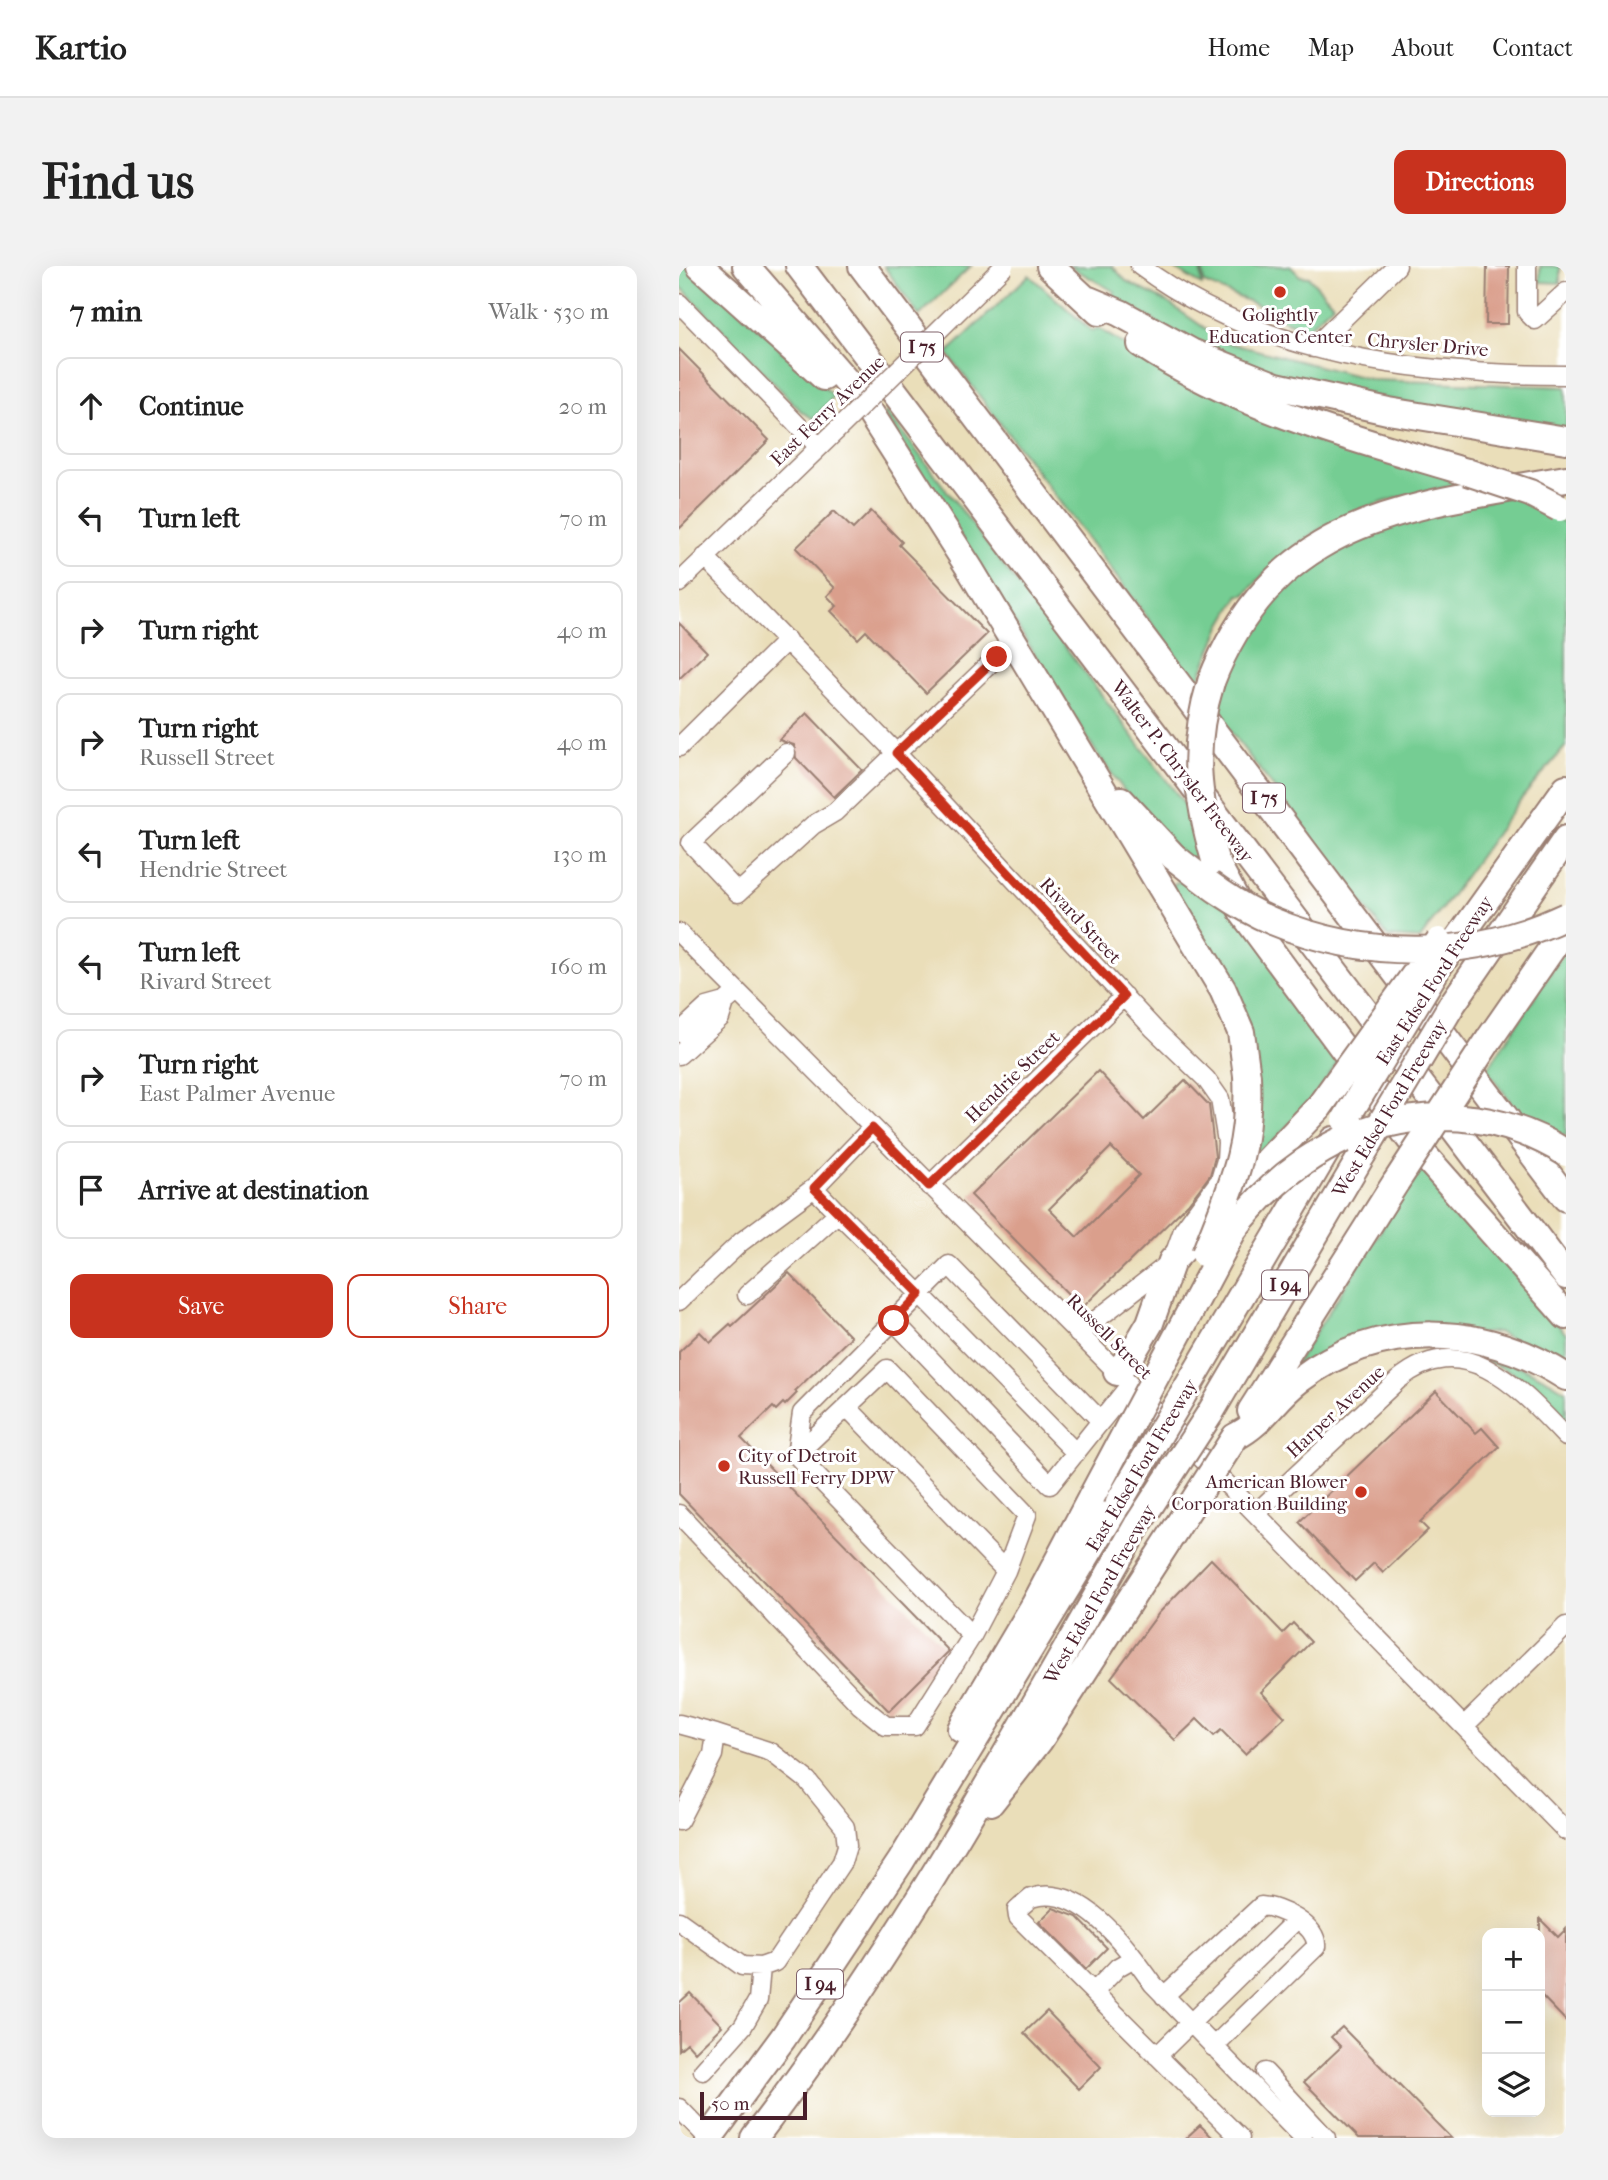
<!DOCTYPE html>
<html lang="en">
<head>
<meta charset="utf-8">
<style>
	body { margin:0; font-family:"IM FELL French Canon",serif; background:#f2f2f2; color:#222 }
	.controls { position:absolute; right:21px; bottom:21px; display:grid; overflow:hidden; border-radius:14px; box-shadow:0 7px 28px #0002 }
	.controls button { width:63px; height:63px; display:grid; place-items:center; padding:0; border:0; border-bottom:2px solid #e0e0e0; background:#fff; color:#222; font:35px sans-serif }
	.scale { position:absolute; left:21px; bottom:18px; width:107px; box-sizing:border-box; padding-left:7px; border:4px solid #4a1f2b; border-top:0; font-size:19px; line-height:24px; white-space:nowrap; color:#4a1f2b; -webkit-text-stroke:5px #fff; paint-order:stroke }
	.stop { position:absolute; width:21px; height:21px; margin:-16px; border:5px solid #c8321e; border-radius:50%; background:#fff }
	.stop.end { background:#c8321e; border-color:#fff; box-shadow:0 2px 7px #0008 }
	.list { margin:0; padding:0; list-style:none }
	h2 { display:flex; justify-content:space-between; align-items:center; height:91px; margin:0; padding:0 28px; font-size:30px }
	h2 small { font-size:23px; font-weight:400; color:#767676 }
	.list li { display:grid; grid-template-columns:46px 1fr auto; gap:21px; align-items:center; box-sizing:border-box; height:98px; margin:0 14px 14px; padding:0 14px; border:2px solid #e0e0e0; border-radius:14px }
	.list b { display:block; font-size:26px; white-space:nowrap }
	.list p { margin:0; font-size:23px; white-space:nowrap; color:#767676 }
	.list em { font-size:23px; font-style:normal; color:#767676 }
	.actions { display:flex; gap:14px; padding:21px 28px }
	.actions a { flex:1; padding:16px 0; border:2px solid #c8321e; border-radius:14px; text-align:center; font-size:24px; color:#c8321e }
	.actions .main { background:#c8321e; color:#fff }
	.icon { flex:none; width:38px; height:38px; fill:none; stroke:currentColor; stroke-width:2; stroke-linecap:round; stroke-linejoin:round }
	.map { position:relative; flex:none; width:887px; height:1872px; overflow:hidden; border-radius:14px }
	header { display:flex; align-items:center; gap:42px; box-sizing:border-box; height:98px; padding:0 35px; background:#fff; border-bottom:2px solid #e0e0e0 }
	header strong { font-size:33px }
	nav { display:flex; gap:38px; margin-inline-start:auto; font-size:24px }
	.intro { display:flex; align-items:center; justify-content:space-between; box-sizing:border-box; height:168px; padding:0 42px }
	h1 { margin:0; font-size:49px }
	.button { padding:18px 32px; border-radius:14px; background:#c8321e; color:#fff; font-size:24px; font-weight:700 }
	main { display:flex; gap:42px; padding:0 42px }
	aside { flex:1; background:#fff; border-radius:14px; box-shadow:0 7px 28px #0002 }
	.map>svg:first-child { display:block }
</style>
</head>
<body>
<header>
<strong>Kartio</strong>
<nav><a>Home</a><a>Map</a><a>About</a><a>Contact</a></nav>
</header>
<div class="intro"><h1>Find us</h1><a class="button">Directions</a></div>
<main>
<aside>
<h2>7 min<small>Walk · 530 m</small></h2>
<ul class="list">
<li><svg class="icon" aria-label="ahead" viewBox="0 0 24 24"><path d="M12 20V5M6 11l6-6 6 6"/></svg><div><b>Continue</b></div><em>20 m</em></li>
<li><svg class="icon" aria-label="left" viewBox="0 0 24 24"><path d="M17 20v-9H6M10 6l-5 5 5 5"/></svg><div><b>Turn left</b></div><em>70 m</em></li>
<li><svg class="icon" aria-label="right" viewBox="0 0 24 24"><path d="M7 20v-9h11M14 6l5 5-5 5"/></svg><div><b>Turn right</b></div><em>40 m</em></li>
<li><svg class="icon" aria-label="right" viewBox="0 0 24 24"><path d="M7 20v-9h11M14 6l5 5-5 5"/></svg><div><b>Turn right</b><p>Russell Street</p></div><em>40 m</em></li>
<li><svg class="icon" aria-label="left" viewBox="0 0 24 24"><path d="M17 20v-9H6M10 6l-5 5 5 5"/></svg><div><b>Turn left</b><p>Hendrie Street</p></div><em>130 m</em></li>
<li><svg class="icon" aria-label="left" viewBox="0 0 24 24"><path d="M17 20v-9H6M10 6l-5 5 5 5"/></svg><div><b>Turn left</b><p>Rivard Street</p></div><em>160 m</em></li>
<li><svg class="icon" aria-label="right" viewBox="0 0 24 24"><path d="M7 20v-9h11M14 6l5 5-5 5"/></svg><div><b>Turn right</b><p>East Palmer Avenue</p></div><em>70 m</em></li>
<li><svg class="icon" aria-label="arrive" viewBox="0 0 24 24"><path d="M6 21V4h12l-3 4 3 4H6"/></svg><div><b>Arrive at destination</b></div></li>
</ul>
<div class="actions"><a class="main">Save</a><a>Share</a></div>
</aside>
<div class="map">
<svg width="887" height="1872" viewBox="0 0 887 1872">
	<rect width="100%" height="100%" fill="#fff"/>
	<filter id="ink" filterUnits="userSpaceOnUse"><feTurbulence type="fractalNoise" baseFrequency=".0143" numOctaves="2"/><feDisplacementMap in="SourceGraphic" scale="14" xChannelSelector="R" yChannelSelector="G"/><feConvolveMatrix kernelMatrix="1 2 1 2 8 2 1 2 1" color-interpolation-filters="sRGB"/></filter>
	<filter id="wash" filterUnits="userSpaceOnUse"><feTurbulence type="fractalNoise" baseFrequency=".00686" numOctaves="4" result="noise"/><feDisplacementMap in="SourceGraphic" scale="28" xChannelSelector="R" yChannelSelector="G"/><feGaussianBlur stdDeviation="1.57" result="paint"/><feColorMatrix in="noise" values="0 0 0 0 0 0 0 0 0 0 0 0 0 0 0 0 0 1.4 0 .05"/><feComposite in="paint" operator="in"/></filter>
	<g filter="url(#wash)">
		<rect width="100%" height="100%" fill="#eadeb9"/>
		<path fill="#75cd93" stroke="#60765f" stroke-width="2" d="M0 0H6L102 80 101 83 155 130 135 153 123 146 0 19Z
			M205 0H292L240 50Z
			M390 0H433L447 15 488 36 546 76 694 114 887 121V162L827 156 619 116 509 74 432 30 436 26Z
			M491 0H521L523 19Z
			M523 0H611L621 10 630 11 654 38 628 63 593 50 596 46 525 17Z
			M861 0H881V17L861 16Z
			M350 9 413 65 419 62 464 91 785 218C690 235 630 253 566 329H560L542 360 518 417 268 87Z
			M208 146 510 544 515 560 661 793 637 828 558 917 577 822 493 619 508 611 417 486 205 148Z
			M833 229 871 246 887 259V480L842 533 741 673 709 671 535 444 573 355 629 290 691 258Z
			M887 683V870L843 851 808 804Z
			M743 900 887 1068V1102L819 1066 656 1081 614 1102Z
			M778 1083C818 1089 853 1103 887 1125V1160L833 1106Z"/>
		<g id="blocks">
			<path fill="#da9f8c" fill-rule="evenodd" d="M808 0H830L829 58H807Z
				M0 83 90 174 0 263Z
				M155 245 174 263 192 245 223 276 220 279 308 368 247 427 187 365 179 373 152 345 158 340 148 330 156 322 117 282Z
				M0 357 28 386 0 413Z
				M128 447 183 504 155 531 117 492 115 479 100 474Z
				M419 805 465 854 506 814 530 839 536 891 531 909 509 938 403 1042 292 929ZM432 881 460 909 398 971 370 943Z
				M110 1007 172 1071 116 1125 118 1127 106 1139 104 1137 97 1144 94 1141 62 1172 270 1385 210 1445 0 1228V1086L21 1066 31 1076 51 1058 53 1060Z
				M757 1125 797 1167 803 1162 820 1181 741 1256 749 1264 704 1307 695 1297 676 1315 620 1256Z
				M532 1293 604 1367 614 1357 632 1376 582 1426 606 1451 566 1488 542 1464 535 1470 518 1453 496 1474 432 1412 480 1347Z
				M374 1642 398 1651 428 1682 407 1703 360 1656Z
				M861 1653 879 1671 887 1663V1755L861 1728Z
				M11 1727 43 1760 16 1786 8 1777 0 1784V1737Z
				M368 1745 422 1801 400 1823 345 1767Z
				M663 1761 772 1872H680L625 1816 662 1781 652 1771Z
				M521 1859 534 1872H507Z"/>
		</g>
	</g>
	<g filter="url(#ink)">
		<use href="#blocks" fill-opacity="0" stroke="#9a7e72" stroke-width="2"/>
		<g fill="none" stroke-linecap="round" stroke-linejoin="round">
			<defs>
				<path id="minor" d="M461 0C584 91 738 109 887 109
					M848 0V46L856 54 887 26
					M0 37 140 181
					M634 82 718 0
					M26 291 217 487 475 763 527 813 541 833 548 876 547 894 541 914 504 964 493 995 399 1068
					M0 317 157 165
					M0 481 108 374
					M107 487 12 577 59 627 134 559 156 546 318 391
					M0 667 451 1119 887 1565
					M0 767 28 741 46 736 58 726
					M0 789 41 752 46 736
					M250 920 445 730
					M68 1029 159 947 135 922 193 862
					M0 1035 62 976 135 922
					M215 1055 371 1219 422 1155 270 999 241 1028 397 1187
					M169 1142 327 1305
					M422 1155 451 1119
					M117 1189 208 1103 348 1249 327 1305 293 1370 117 1189 123 1147 241 1028 159 947
					M577 1247 719 1114C785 1059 842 1124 887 1171
					M0 1248 181 1439 207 1460H236L293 1370
					M0 1458 37 1468 34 1489 0 1555
					M785 1460 887 1360
					M0 1655 63 1700 82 1701 96 1696 163 1596 168 1580 166 1561 128 1514 92 1486 37 1468
					M415 1726 439 1701 455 1692
					M485 1730 582 1640C601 1641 639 1659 637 1681L534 1781
					M478 1790 617 1654
					M24 1805 64 1760 79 1734 82 1701
					M586 1806 647 1872
					M0 1842 29 1872
					M561 1872 339 1651 338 1644 352 1632C403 1616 448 1682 474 1718L624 1872"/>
				<path id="highway" d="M21 0 145 111
					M67 0 181 131 291 303 544 724 562 766 568 810
					M120 0 887 1010
					M183 0 887 932
					M371 0 420 46
					M410 34 441 47 512 86 597 120 709 145 887 174
					M462 78C561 143 675 173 788 206
					M532 416C597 248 733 240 887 213
					M442 534 495 591
					M536 594 564 647 731 873 887 1050
					M762 697 887 522
					M772 740 887 573
					M811 772 887 662
					M438 1106 451 1091 471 1057 493 995 640 841
					M502 1132 654 874
					M572 1145 717 916
					M530 1149 683 889
					M556 1171C585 1156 595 1133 620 1114 701 1053 803 1057 887 1111
					M282 1463 355 1340 413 1230
					M312 1536 360 1475 478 1292
					M30 1872 104 1772 222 1595 440 1236
					M75 1872C223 1681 339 1467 459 1258"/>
			</defs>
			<use href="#minor" stroke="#9a7e72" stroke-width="21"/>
			<use href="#highway" stroke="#9a7e72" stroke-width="30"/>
			<use href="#minor" stroke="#fff" stroke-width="18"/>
			<use href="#highway" stroke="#fff" stroke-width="26"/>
			<defs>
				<path id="minor-bridge" d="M157 165 325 0"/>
				<path id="highway-bridge" d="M788 206 851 227 880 242
					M532 416C512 481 517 529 536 594
					M495 591C525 615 557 640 593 655 687 694 795 694 887 650
					M640 841 760 675
					M666 854 758 703
					M683 889 772 740
					M717 916 811 772
					M526 988C552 921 572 884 568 810
					M413 1230 555 963C634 858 770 814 887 887
					M440 1236 502 1132
					M459 1258 530 1149
					M478 1292 556 1171"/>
			</defs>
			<use href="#minor-bridge" stroke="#9a7e72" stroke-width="21" stroke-linecap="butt"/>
			<use href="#highway-bridge" stroke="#9a7e72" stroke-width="30" stroke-linecap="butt"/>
			<use href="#minor-bridge" stroke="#fff" stroke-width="18"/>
			<use href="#highway-bridge" stroke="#fff" stroke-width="26"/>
		</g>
	</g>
	<g fill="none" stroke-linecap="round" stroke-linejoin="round" filter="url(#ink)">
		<path stroke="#c8321e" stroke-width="9" d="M215 1055 241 1028 135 922 193 862 250 920 445 730 217 487 318 391"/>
	</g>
	<g fill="#c8321e" stroke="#fff" stroke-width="2.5">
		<circle cx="601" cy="26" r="7"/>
		<circle cx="45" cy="1200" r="7"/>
		<circle cx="682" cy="1226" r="7"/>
	</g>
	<g text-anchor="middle" stroke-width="6" stroke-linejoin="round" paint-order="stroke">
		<g fill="#fff" stroke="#80626b" stroke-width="2">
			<rect x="222" y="66.5" width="42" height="29" rx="5"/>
			<rect x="564" y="517.5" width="42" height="29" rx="5"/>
			<rect x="583" y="1004.5" width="46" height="29" rx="5"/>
			<rect x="118" y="1703.5" width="46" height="29" rx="5"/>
		</g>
		<g font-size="18" font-weight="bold" fill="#4a1f2b">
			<text x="243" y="87">I 75</text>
			<text x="585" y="538">I 75</text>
			<text x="606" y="1025">I 94</text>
			<text x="141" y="1724">I 94</text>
		</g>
		<g font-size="19" fill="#4a1f2b" stroke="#fff">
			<text x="601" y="55">Golightly<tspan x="601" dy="22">Education Center</tspan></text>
			<text x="59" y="1196" text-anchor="start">City of Detroit<tspan x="59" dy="22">Russell Ferry DPW</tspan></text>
			<text x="668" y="1222" text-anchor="end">American Blower<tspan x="668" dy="22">Corporation Building</tspan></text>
		</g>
		<g font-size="19" fill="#4a1f2b" stroke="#fff">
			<text transform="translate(749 78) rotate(5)" y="7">Chrysler Drive</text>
			<text transform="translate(148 144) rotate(-44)" y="7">East Ferry Avenue</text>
			<text transform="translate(504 505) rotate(53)" y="7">Walter P. Chrysler Freeway</text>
			<text transform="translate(402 654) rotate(47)" y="7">Rivard Street</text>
			<text transform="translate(755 714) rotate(-57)" y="7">East Edsel Ford Freeway</text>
			<text transform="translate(333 810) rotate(-44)" y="7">Hendrie Street</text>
			<text transform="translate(710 842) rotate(-59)" y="7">West Edsel Ford Freeway</text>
			<text transform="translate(431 1070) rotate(45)" y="7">Russell Street</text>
			<text transform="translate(656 1145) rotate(-43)" y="7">Harper Avenue</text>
			<text transform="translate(462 1199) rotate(-59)" y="7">East Edsel Ford Freeway</text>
			<text transform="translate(420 1328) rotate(-60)" y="7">West Edsel Ford Freeway</text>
		</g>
	</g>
</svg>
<div class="controls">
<button>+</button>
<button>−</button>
<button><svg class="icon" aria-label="layers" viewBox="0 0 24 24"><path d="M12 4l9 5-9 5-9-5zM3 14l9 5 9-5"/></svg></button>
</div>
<div class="scale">50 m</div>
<div class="stop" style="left:215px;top:1055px"></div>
<div class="stop end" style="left:318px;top:391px"></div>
</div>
</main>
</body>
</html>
